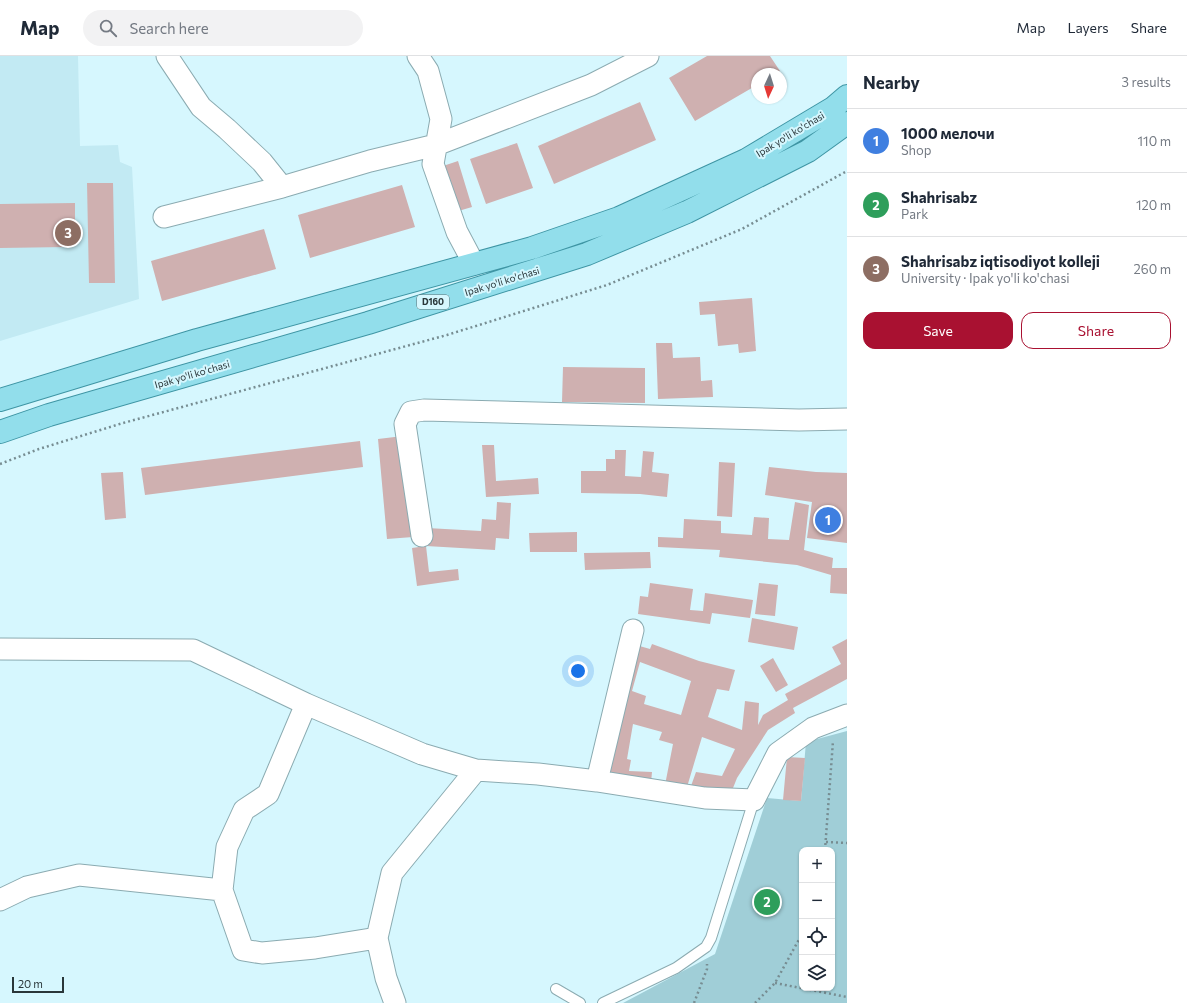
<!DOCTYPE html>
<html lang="en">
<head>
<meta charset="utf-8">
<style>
	body { margin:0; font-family:Commissioner,sans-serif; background:#f2f2f3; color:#1f2937 }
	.controls { position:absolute; right:12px; bottom:12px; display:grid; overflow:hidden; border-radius:8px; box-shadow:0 1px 3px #0004 }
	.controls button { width:36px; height:36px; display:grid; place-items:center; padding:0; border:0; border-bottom:1px solid #e0e1e3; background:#fff; color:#1f2937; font:20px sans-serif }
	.compass { position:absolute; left:751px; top:12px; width:36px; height:36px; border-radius:50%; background:#fff; box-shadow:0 1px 3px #0004; rotate:184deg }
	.scale { position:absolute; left:12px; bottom:10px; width:52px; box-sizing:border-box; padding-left:4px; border:2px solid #293639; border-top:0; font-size:11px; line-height:14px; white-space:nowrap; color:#293639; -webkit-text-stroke:3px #d6f7fe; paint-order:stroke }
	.you { position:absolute; left:578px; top:615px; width:14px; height:14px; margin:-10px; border:3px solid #fff; border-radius:50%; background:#1a73e8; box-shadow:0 0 0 6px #1a73e833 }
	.badge { display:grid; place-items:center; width:26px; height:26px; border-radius:50%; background:#a91131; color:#fff; font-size:13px; font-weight:700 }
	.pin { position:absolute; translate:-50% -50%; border:2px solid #fff; box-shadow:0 1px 4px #0006 }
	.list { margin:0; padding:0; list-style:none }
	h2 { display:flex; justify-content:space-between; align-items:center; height:52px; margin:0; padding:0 16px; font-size:17px }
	h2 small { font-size:13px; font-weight:400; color:#747a83 }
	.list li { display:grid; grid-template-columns:26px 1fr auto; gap:12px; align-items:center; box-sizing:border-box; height:64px; padding:0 16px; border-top:1px solid #e0e1e3 }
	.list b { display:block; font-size:15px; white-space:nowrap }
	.list p { margin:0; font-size:13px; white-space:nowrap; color:#747a83 }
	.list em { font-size:13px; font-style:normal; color:#747a83 }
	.actions { display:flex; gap:8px; padding:12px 16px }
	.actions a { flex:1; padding:9px 0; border:1px solid #a91131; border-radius:12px; text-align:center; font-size:14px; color:#a91131 }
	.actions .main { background:#a91131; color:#fff }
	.icon { flex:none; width:22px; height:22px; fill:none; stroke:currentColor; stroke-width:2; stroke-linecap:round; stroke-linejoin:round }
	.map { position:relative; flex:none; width:847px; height:947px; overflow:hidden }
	header { display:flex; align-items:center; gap:24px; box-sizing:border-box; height:56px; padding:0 20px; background:#fff; border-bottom:1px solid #e0e1e3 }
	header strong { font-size:19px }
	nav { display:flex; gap:22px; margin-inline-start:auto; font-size:14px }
	.search { width:280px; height:36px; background:#f2f2f3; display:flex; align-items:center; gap:10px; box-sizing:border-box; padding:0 14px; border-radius:22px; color:#747a83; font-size:15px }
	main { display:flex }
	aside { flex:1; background:#fff }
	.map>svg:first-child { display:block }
</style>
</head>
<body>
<header>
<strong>Map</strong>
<div class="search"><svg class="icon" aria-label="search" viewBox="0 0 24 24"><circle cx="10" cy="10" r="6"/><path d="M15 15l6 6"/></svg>Search here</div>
<nav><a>Map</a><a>Layers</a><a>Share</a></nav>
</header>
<main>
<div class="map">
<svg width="847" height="947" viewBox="0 0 847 947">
	<rect width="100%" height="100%" fill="#d6f7fe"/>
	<path fill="#c2eaf3" d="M0 0H78L80 90 118 89 120 106 132 111 139 243 0 285Z"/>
	<path fill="#a0ced7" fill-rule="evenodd" d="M847 675V947H623L715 898 767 742 801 745 806 686ZM802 794H832V932H802Z"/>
	<path fill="#cfb0b0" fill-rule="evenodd" d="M707 0H770L780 15 775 18H757V29L695 65 669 22Z
		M640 46 656 84 554 128 538 90Z
		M517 87 533 132 486 148 470 103Z
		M458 105 472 151 455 156 440 111Z
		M87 127H113L115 227H89Z
		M402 129 415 171 310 202 298 159Z
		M75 147V173H66V191L0 192V148Z
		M264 173 276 213 162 245 151 205Z
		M752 242 756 295 739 297 738 288 718 290 715 258 700 259 699 246Z
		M656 287H672L673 302 700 301 701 325 712 324 713 341 658 343Z
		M563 311 645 312V347L562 346Z
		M403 380 413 481 387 483 378 383Z
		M360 385 363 411 145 439 141 412Z
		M482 389H494L496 425 538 422 539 438 486 441Z
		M615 394H626L625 420 641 421 643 395 654 396 652 416 669 418 667 441 640 438 581 437V415H606V403H615Z
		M719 406 735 407 732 461 717 460Z
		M769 411 816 416 847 417V487L807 482 812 446 765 439Z
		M123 416 126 462 105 464 101 417Z
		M497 446 511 447 509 483 496 482 495 494 426 490 427 472 481 475 482 463 496 464Z
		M795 446 809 449 804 494 833 502 832 512H847V538L830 537 831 519 797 509 719 501 720 494 658 491V481L683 482 684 463 721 465V477L752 479 754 461 769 462 768 483 789 484Z
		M577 476V496H530L529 477Z
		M426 490 429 516 458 513 459 524 417 530 412 492Z
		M650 496 651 512 585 514 584 497Z
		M650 527 693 533 690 554 703 555 705 537 753 544 750 562 712 557 710 568 638 558 640 540 648 541Z
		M759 527 778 529 775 560 755 558Z
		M752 562 798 571 794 594 748 586Z
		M847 583V623L793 652 795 657 768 674 737 722 731 737 691 730 696 716 722 720 735 693 702 681 687 731 665 729 673 688 659 684 662 676 633 668 627 703 631 704 629 715 652 716 651 727 603 722 636 589 650 593 652 588 699 605 735 614 729 635 717 633 708 661 742 674 745 645 759 647 758 669 763 659 788 644 785 638 841 608 832 591ZM640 606 691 625 681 659 644 648 646 640 632 635Z
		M773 602 788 629 776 636 760 610Z
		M787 701 805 702 801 745 783 744Z"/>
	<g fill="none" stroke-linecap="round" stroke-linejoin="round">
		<defs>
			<path id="lane" d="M556 933 580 947
				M603 947 676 912 706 891 711 882 754 744"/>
			<path id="street" d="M167 0 201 51 227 73 262 106 282 131
				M418 0 428 15 441 63 433 108 457 176 474 208
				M164 161 282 131 370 105 436 89 591 29 648 0
				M422 480 405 368 411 356 424 354 799 364 847 363
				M0 593 193 594 306 648 422 698 476 714 538 718 597 725 705 742 754 744 778 697 813 672 847 659
				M597 725 633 574
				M222 834 243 894 262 897 315 892 377 882 392 817 476 714
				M0 844 27 831 79 819 222 834 227 791 244 754 268 738 306 648
				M377 882 386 922 395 947"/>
			<path id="primary" d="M0 344 197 284 532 192 619 162 746 104 833 52 847 40
				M0 376 49 359 368 267 587 198 687 156 808 95 847 67"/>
		</defs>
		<use href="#lane" stroke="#8babb1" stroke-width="12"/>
		<use href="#street" stroke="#8babb1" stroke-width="23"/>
		<use href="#primary" stroke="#3e95a4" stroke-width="24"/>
		<path stroke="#778d92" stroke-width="2.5" stroke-dasharray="2 3" stroke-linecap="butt" d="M0 408 39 393 123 367 447 279 607 229 742 173 847 115
			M826 786 847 787
			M825 794 833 685
			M775 927 847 941
			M694 947 707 913V908
			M755 947 775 927 802 878"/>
		<use href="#lane" stroke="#fff" stroke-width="10"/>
		<use href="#street" stroke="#fff" stroke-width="21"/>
		<use href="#primary" stroke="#92deeb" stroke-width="22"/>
	</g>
	<g text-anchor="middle" stroke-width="4" stroke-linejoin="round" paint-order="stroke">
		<rect fill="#d6f7fe" stroke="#5d7074" stroke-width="1" x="417" y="239" width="32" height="14" rx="3"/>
		<g font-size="9" font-weight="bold" fill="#293639">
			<text x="433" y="249">D160</text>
		</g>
		<g font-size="10" fill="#293639" stroke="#d6f7fe">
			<text transform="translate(790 78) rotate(-31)" y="4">Ipak yo'li ko'chasi</text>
			<text transform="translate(502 225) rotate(-17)" y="4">Ipak yo'li ko'chasi</text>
			<text transform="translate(192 318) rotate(-16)" y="4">Ipak yo'li ko'chasi</text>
		</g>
	</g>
</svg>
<div class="controls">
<button>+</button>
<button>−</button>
<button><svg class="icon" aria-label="locate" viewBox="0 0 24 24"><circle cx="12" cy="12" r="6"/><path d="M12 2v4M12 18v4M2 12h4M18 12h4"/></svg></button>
<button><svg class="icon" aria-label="layers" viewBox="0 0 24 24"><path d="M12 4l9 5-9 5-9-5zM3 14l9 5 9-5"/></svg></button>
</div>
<svg class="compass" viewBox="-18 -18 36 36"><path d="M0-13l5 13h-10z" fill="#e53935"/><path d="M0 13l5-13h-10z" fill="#747a83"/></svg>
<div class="scale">20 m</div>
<div class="you"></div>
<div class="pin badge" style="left:828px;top:464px;background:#3f7fe0">1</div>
<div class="pin badge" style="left:767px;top:846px;background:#2e9e5b">2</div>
<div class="pin badge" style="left:68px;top:177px;background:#8d6e63">3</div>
</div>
<aside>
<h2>Nearby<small>3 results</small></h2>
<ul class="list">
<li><span class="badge" style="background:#3f7fe0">1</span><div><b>1000 мелочи</b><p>Shop</p></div><em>110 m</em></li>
<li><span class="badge" style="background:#2e9e5b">2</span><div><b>Shahrisabz</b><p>Park</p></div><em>120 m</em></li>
<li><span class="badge" style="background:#8d6e63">3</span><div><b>Shahrisabz iqtisodiyot kolleji</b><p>University · Ipak yo'li ko'chasi</p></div><em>260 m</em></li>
</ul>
<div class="actions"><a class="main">Save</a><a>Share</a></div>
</aside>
</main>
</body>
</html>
